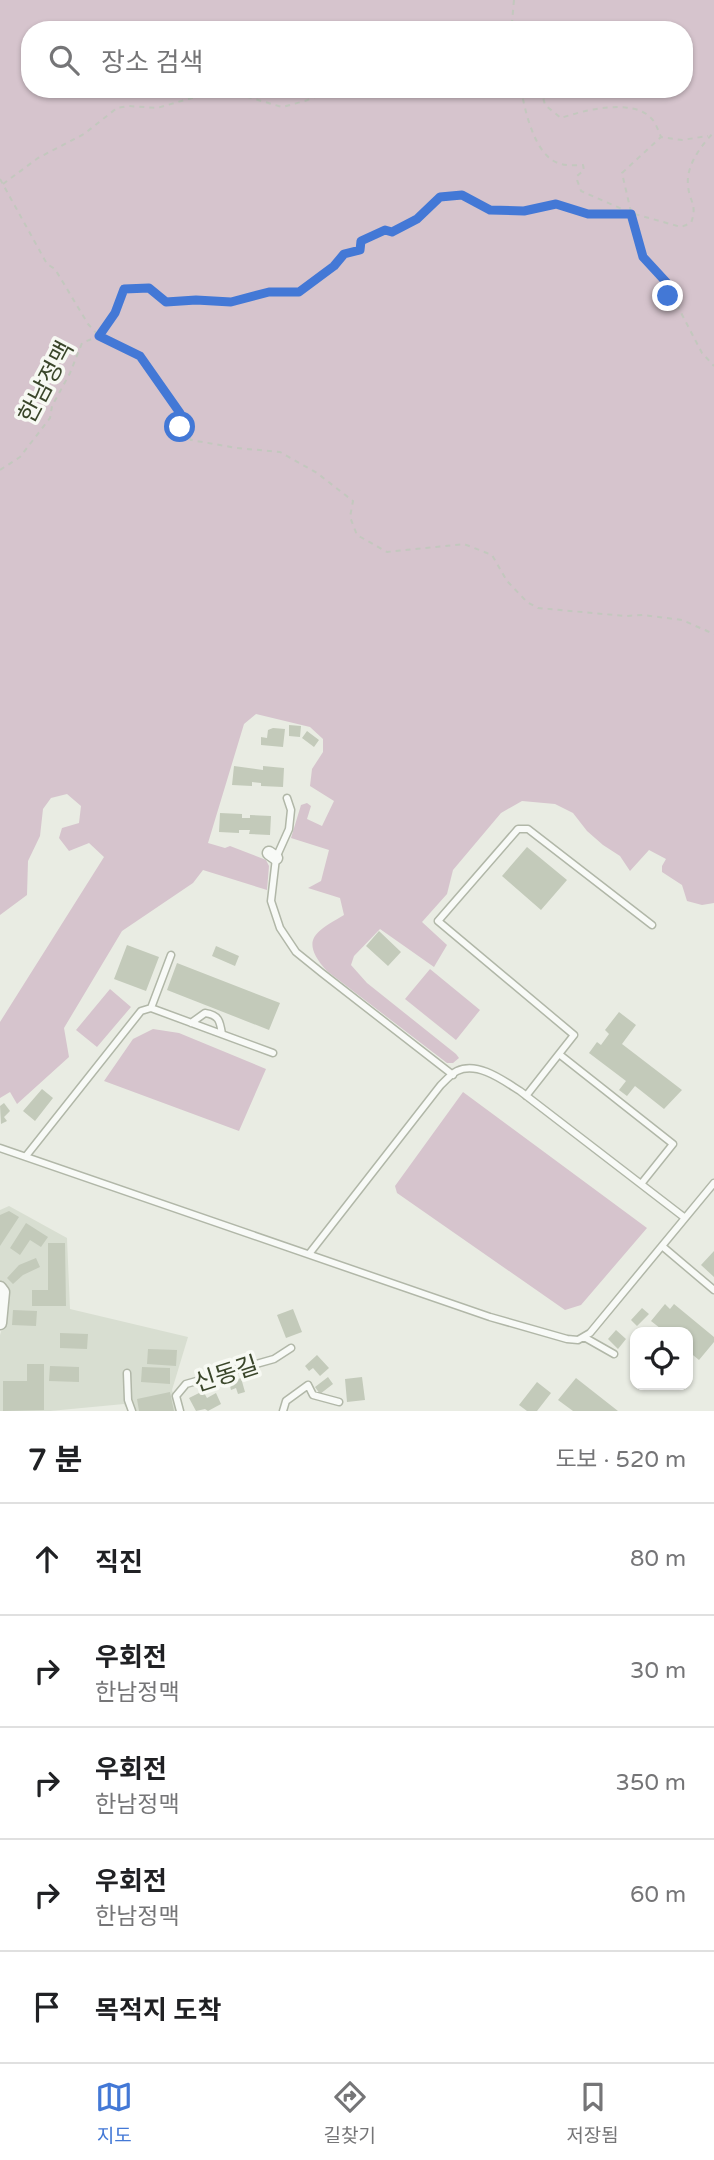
<!DOCTYPE html>
<html lang="ko">
<head>
<meta charset="utf-8">
<style>
	body { margin:0; font-family:"Varela Round","Noto Sans KR",sans-serif; background:#f2f2f2; color:#202124 }
	.controls { position:absolute; right:21px; bottom:21px; display:grid; overflow:hidden; border-radius:14px; box-shadow:0 2px 5px #0004 }
	.controls button { width:63px; height:63px; display:grid; place-items:center; padding:0; border:0; border-bottom:2px solid #e0e0e0; background:#fff; color:#202124; font:35px sans-serif }
	.stop { position:absolute; width:21px; height:21px; margin:-16px; border:5px solid #4378d6; border-radius:50%; background:#fff }
	.stop.end { background:#4378d6; border-color:#fff; box-shadow:0 2px 7px #0008 }
	.list { margin:0; padding:0; list-style:none }
	h2 { display:flex; justify-content:space-between; align-items:center; height:91px; margin:0; padding:0 28px; font-size:30px }
	h2 small { font-size:23px; font-weight:400; color:#757577 }
	.list li { display:grid; grid-template-columns:46px 1fr auto; gap:21px; align-items:center; box-sizing:border-box; height:112px; padding:0 28px; border-top:2px solid #e0e0e0 }
	.list b { display:block; font-size:26px; white-space:nowrap }
	.list p { margin:0; font-size:23px; white-space:nowrap; color:#757577 }
	.list em { font-size:23px; font-style:normal; color:#757577 }
	.icon { flex:none; width:38px; height:38px; fill:none; stroke:currentColor; stroke-width:2; stroke-linecap:round; stroke-linejoin:round }
	.map { position:relative; flex:none; width:714px; height:1411px; overflow:hidden }
	.search { position:absolute; background:#fff; box-shadow:0 2px 5px #0004; left:21px; right:21px; top:21px; height:77px; display:flex; align-items:center; gap:18px; box-sizing:border-box; padding:0 24px; border-radius:28px; color:#757577; font-size:26px }
	.sheet { height:651px; background:#fff }
	nav { display:flex; justify-content:space-around; align-items:center; box-sizing:border-box; height:98px; border-top:2px solid #e0e0e0; background:#fff; font-size:19px; color:#757577 }
	nav a { display:grid; justify-items:center; gap:4px }
	nav .on { color:#4378d6 }
	.map>svg:first-child { display:block }
</style>
</head>
<body>
<div class="map">
<svg width="714" height="1411" viewBox="0 0 714 1411">
	<rect width="100%" height="100%" fill="#e9ece3"/>
	<path fill="#d8ded1" d="M9 1206 67 1238 70 1309 188 1337 172 1390 178 1411H128L124 1404 50 1411H0V1335L4 1322 0 1293V1210Z"/>
	<path fill="#d6c4cd" fill-rule="evenodd" d="M0 0H714V903L702 905 687 901 682 885 662 872V866L666 859 649 850 630 871 620 856 603 845 587 831 573 813 555 804 522 801 501 813 453 870 447 894 422 922 447 945 434 967 380 929 354 956 351 965 367 983 456 1054 459 1058 453 1063H447L327 971C299 940 315 932 344 915L340 898 308 888 321 881 329 850 291 838 301 805 307 803 311 806 307 819 322 826 334 801 310 786 312 769 323 752V739L310 727 256 714 244 724 208 843 225 848 230 846 266 860 269 866 267 890 203 870 193 883 122 931 64 1028 69 1057 17 1104 10 1092 0 1098V1022L104 857 89 843 69 851 59 838 62 828 79 823 81 806 67 794 51 798 43 809 40 836 28 861 27 895 0 915ZM30 30H684V89H30Z
		M430 969 480 1010 456 1040 405 999Z
		M110 989 131 1007 97 1047 76 1030Z
		M153 1029 179 1033 266 1069 239 1131 104 1081 133 1039Z
		M463 1092 647 1228 581 1305 565 1310 397 1193 395 1186Z"/>
	<path fill="#c3caba" d="M289 725 301 726 300 737 289 736Z
		M273 728 285 729 283 747 261 745V737L267 738 268 730Z
		M307 731 319 740 314 747 302 738Z
		M234 766 263 770V766L284 768 283 787 261 786V783L252 782V786L232 785Z
		M220 813 242 814V818H250V815L271 816 270 835 249 834 250 830H239V833L219 832Z
		M527 847 567 880 541 910 502 876Z
		M379 931 401 952 388 966 366 946Z
		M127 945 159 957 146 991 114 979Z
		M216 946 239 956 235 966 212 956Z
		M177 963 280 1003 269 1030 167 990Z
		M619 1012 636 1025 622 1044 682 1090 664 1109 635 1086 627 1096 619 1090 626 1081 589 1053 597 1042 601 1045 609 1034 605 1030Z
		M42 1089 53 1098 35 1121 23 1111Z
		M4 1103 10 1111 4 1117 7 1121 1 1124 0 1106Z
		M9 1211 19 1217 0 1246V1215Z
		M26 1223 48 1237 41 1247 30 1240 20 1255 10 1248Z
		M48 1243H65L66 1306H32V1290H48Z
		M714 1251V1277L701 1265Z
		M36 1258 40 1267 23 1275 13 1284 7 1278 19 1265Z
		M665 1304 670 1309 674 1304 714 1337V1342L699 1360 688 1351V1332H665L651 1321Z
		M642 1308 649 1314 637 1326 631 1320Z
		M293 1309 302 1332 286 1338 277 1315Z
		M13 1310 37 1311 36 1326 12 1325Z
		M616 1330 626 1339 618 1349 608 1339Z
		M60 1333 88 1334 87 1349 60 1348Z
		M148 1349 177 1350 176 1366 147 1364Z
		M317 1355 329 1368 320 1376 313 1368 309 1371 305 1366Z
		M27 1364H44V1410L3 1411V1381H27Z
		M50 1366 79 1367V1382L49 1381Z
		M142 1367 170 1368V1384L141 1382Z
		M328 1377 333 1384 320 1394 315 1387Z
		M362 1377 365 1400 347 1402 345 1379Z
		M241 1378 245 1392 238 1394 236 1388 231 1390 229 1382Z
		M576 1378 618 1411H573L558 1400Z
		M537 1382 551 1393 537 1411H527L519 1405Z
		M203 1391 207 1398 216 1393 221 1404 208 1411 205 1409 196 1411 189 1398Z
		M170 1392 174 1411H139L137 1399Z"/>
	<g fill="none" stroke-linecap="round" stroke-linejoin="round">
		<defs>
			<path id="service" d="M287 798 291 810 289 829 276 858 271 901 280 928 296 952 322 973 453 1075
				M151 1008 171 955
				M191 1023 205 1013C219 1015 220 1021 222 1034
				M559 1054 574 1035 438 921 518 829H528L652 925
				M526 1096 559 1054 673 1144 641 1184
				M0 1148 490 1317 567 1339 578 1340 590 1333 714 1183
				M26 1156 141 1011 151 1008 273 1053
				M662 1246 714 1290
				M309 1254 440 1086C445 1081 451 1074 457 1071 478 1061 504 1081 520 1091L685 1218
				M584 1337 614 1354
				M127 1373 128 1400 132 1411
				M180 1411 176 1396 186 1384 274 1359 291 1348
				M283 1411 286 1401 308 1385 313 1395 339 1402"/>
			<path id="minor" d="M269 853 276 858
				M0 1288 3 1292 0 1323"/>
		</defs>
		<use href="#service" stroke="#b1b7a8" stroke-width="9"/>
		<use href="#minor" stroke="#b1b7a8" stroke-width="15"/>
		<path stroke="#c3c8be" stroke-width="2" stroke-dasharray="5 5" stroke-linecap="butt" d="M514 0 512 22 516 30
			M521 89C525 111 535 158 561 164 567 166 576 165 583 165L584 170 576 177 581 191 631 213 681 227 691 223C698 204 689 202 688 185 686 165 701 146 714 132
			M541 89 545 105 561 118C584 110 633 98 651 118 656 123 658 130 661 137
			M0 179 47 264 55 269 88 324 99 336 140 356 180 413V427L191 440 237 448 280 452 317 473 353 501 350 517 357 535 387 552 464 544 492 555 507 581 527 602 538 608 625 616 643 615 682 620 714 634
			M3 184 38 158 84 134 117 108 129 106 157 108 206 94 234 93 282 107 305 101 337 89
			M631 212 622 173 661 137 682 140 708 136
			M0 470 20 457 50 418 52 406 70 373 82 343 99 336 115 313 124 289 149 288 166 302 196 300 231 302 269 292H299L334 266 344 254 360 250 361 241 385 230 392 232 417 219 440 197 462 195 490 210 524 211 556 204 588 214 631 213 643 257 667 283 669 296 677 305 702 353 714 366"/>
		<use href="#service" stroke="#f8faf7" stroke-width="6"/>
		<use href="#minor" stroke="#f8faf7" stroke-width="12"/>
	</g>
	<g fill="none" stroke-linecap="round" stroke-linejoin="round">
		<path stroke="#4378d6" stroke-width="9" d="M180 427V413L140 356 99 336 115 313 124 289 149 288 166 302 196 300 231 302 269 292H299L334 266 344 254 360 250 361 241 385 230 392 232 417 219 440 197 462 195 490 210 524 211 556 204 588 214H631L643 257 667 283 668 296"/>
	</g>
	<g text-anchor="middle" stroke-width="7" stroke-linejoin="round" paint-order="stroke">
		<g font-size="24" fill="#3a462a" stroke="#f7f9f3">
			<text transform="translate(46 382) rotate(-62)" y="8">한남정맥</text>
			<text transform="translate(226 1374) rotate(-18)" y="8">신동길</text>
		</g>
	</g>
</svg>
<div class="controls">
<button><svg class="icon" aria-label="locate" viewBox="0 0 24 24"><circle cx="12" cy="12" r="6"/><path d="M12 2v4M12 18v4M2 12h4M18 12h4"/></svg></button>
</div>
<div class="stop" style="left:180px;top:427px"></div>
<div class="stop end" style="left:668px;top:296px"></div>
<div class="search"><svg class="icon" aria-label="search" viewBox="0 0 24 24"><circle cx="10" cy="10" r="6"/><path d="M15 15l6 6"/></svg>장소 검색</div>
</div>
<section class="sheet">
<h2>7 분<small>도보 · 520 m</small></h2>
<ul class="list">
<li><svg class="icon" aria-label="ahead" viewBox="0 0 24 24"><path d="M12 20V5M6 11l6-6 6 6"/></svg><div><b>직진</b></div><em>80 m</em></li>
<li><svg class="icon" aria-label="right" viewBox="0 0 24 24"><path d="M7 20v-9h11M14 6l5 5-5 5"/></svg><div><b>우회전</b><p>한남정맥</p></div><em>30 m</em></li>
<li><svg class="icon" aria-label="right" viewBox="0 0 24 24"><path d="M7 20v-9h11M14 6l5 5-5 5"/></svg><div><b>우회전</b><p>한남정맥</p></div><em>350 m</em></li>
<li><svg class="icon" aria-label="right" viewBox="0 0 24 24"><path d="M7 20v-9h11M14 6l5 5-5 5"/></svg><div><b>우회전</b><p>한남정맥</p></div><em>60 m</em></li>
<li><svg class="icon" aria-label="arrive" viewBox="0 0 24 24"><path d="M6 21V4h12l-3 4 3 4H6"/></svg><div><b>목적지 도착</b></div></li>
</ul>
</section>
<nav>
<a class="on"><svg class="icon" aria-label="map" viewBox="0 0 24 24"><path d="M3 6l6-2 6 2 6-2v14l-6 2-6-2-6 2zM9 4v14M15 6v14"/></svg>지도</a>
<a><svg class="icon" aria-label="directions" viewBox="0 0 24 24"><path d="M12 3l9 9-9 9-9-9zM9 14v-3h6M13 9l2 2-2 2"/></svg>길찾기</a>
<a><svg class="icon" aria-label="saved" viewBox="0 0 24 24"><path d="M7 4h10v16l-5-4-5 4z"/></svg>저장됨</a>
</nav>
</body>
</html>
